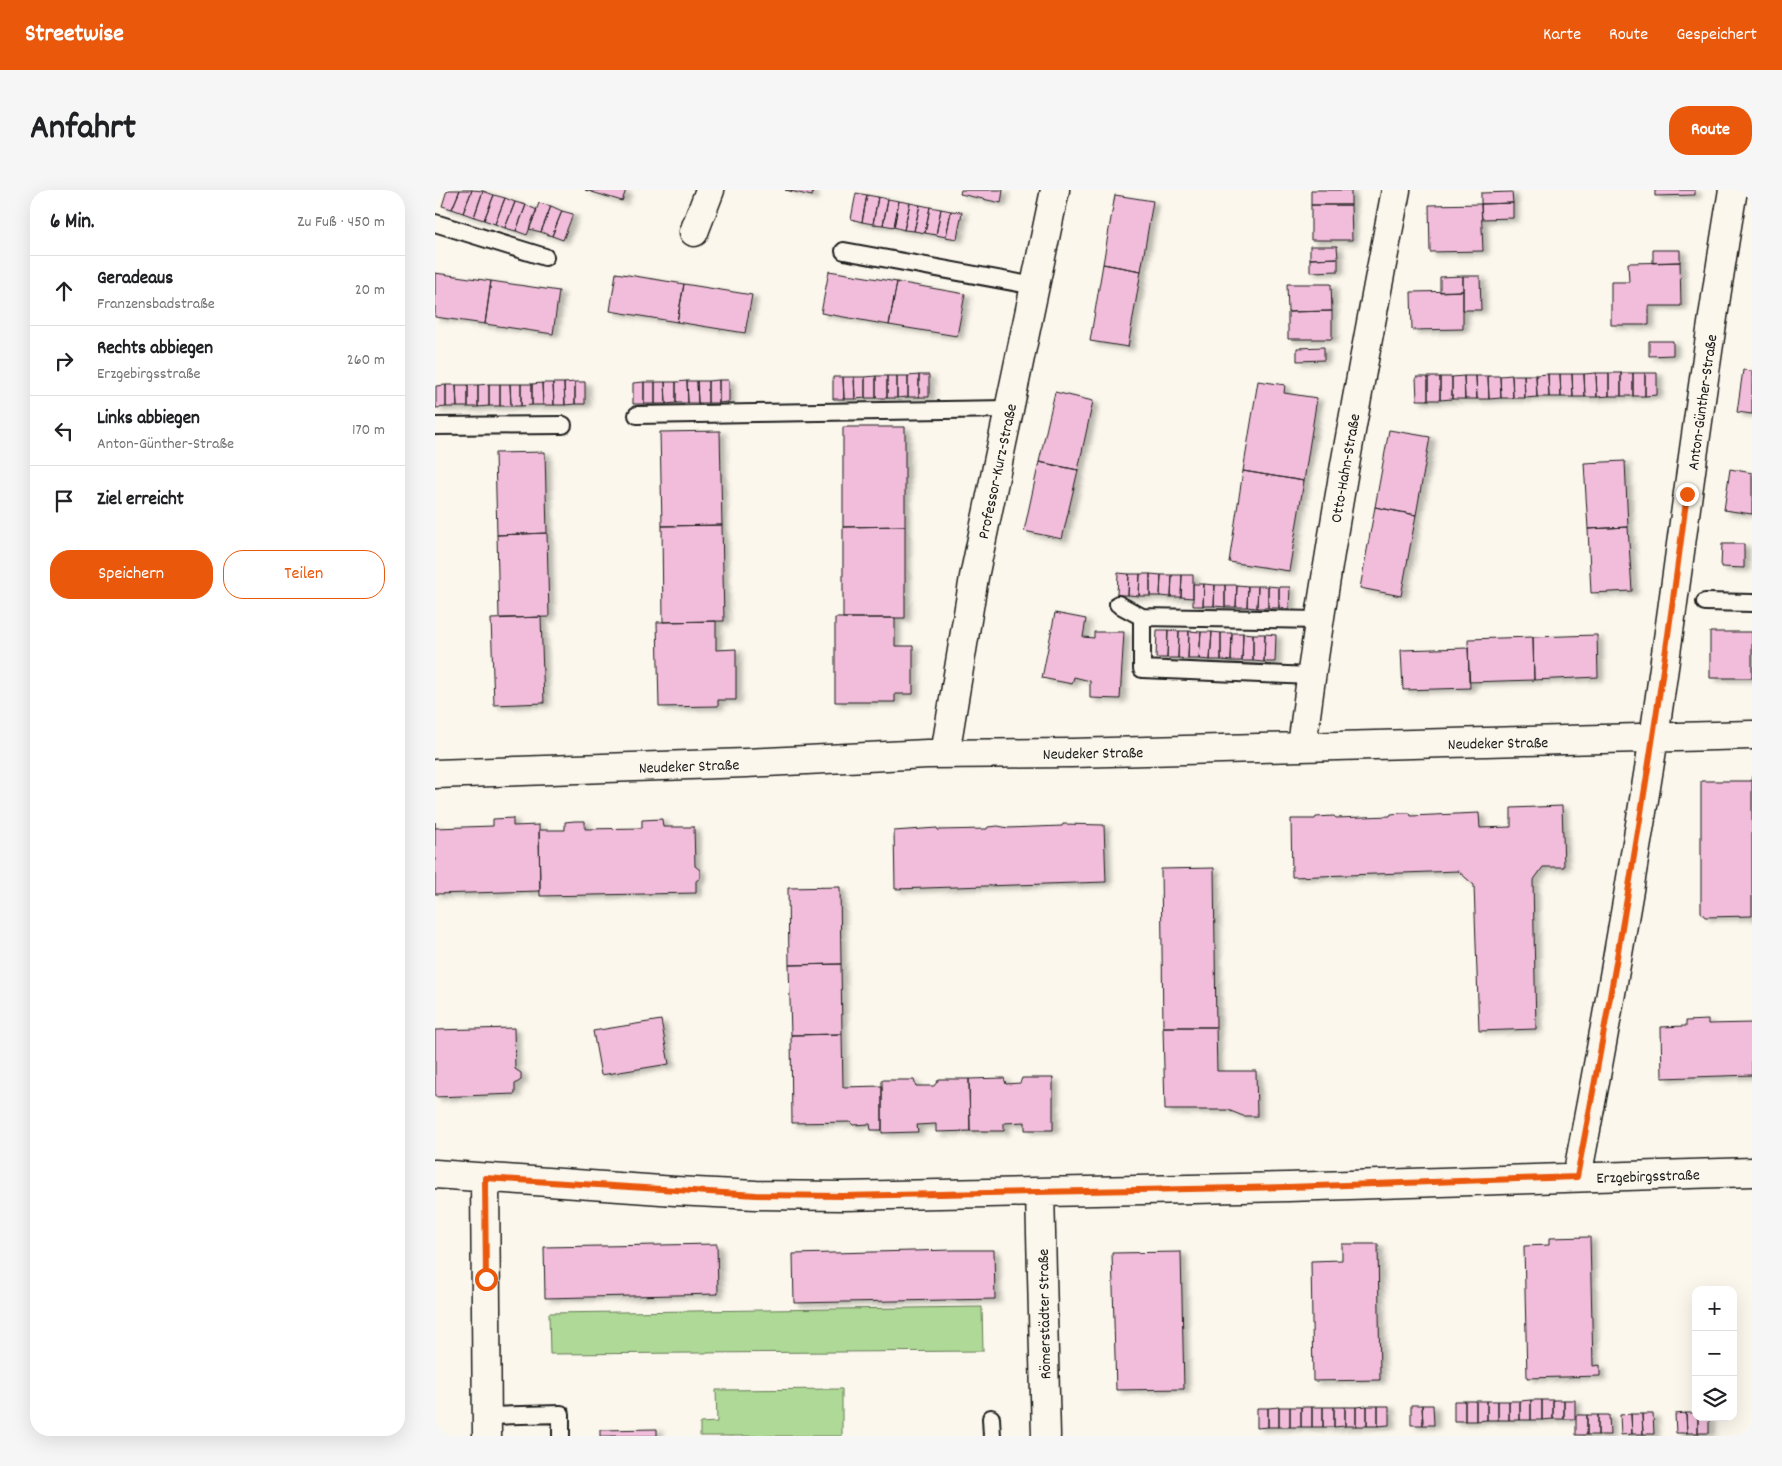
<!DOCTYPE html>
<html lang="de">
<head>
<meta charset="utf-8">
<style>
	body { margin:0; font-family:Dekko,sans-serif; background:#f6f6f6; color:#202124 }
	.controls { position:absolute; right:15px; bottom:15px; display:grid; overflow:hidden; border-radius:10px; box-shadow:0 5px 20px #0002 }
	.controls button { width:45px; height:45px; display:grid; place-items:center; padding:0; border:0; border-bottom:1px solid #e0e0e0; background:#fff; color:#202124; font:25px sans-serif }
	.stop { position:absolute; width:15px; height:15px; margin:-11px; border:4px solid #ea580c; border-radius:50%; background:#fff }
	.stop.end { background:#ea580c; border-color:#fff; box-shadow:0 1px 5px #0008 }
	.list { margin:0; padding:0; list-style:none }
	h2 { display:flex; justify-content:space-between; align-items:center; height:65px; margin:0; padding:0 20px; font-size:21px }
	h2 small { font-size:16px; font-weight:400; color:#757577 }
	.list li { display:grid; grid-template-columns:32px 1fr auto; gap:15px; align-items:center; box-sizing:border-box; height:70px; padding:0 20px; border-top:1px solid #e0e0e0 }
	.list b { display:block; font-size:19px; white-space:nowrap }
	.list p { margin:0; font-size:16px; white-space:nowrap; color:#757577 }
	.list em { font-size:16px; font-style:normal; color:#757577 }
	.actions { display:flex; gap:10px; padding:15px 20px }
	.actions a { flex:1; padding:11px 0; border:1px solid #ea580c; border-radius:20px; text-align:center; font-size:18px; color:#ea580c }
	.actions .main { background:#ea580c; color:#fff }
	.icon { flex:none; width:28px; height:28px; fill:none; stroke:currentColor; stroke-width:2; stroke-linecap:round; stroke-linejoin:round }
	.map { position:relative; flex:none; width:1317px; height:1246px; overflow:hidden; border-radius:20px }
	header { display:flex; align-items:center; gap:30px; box-sizing:border-box; height:70px; padding:0 25px; background:#ea580c; color:#fff }
	header strong { font-size:24px }
	nav { display:flex; gap:28px; margin-inline-start:auto; font-size:18px }
	.intro { display:flex; align-items:center; justify-content:space-between; box-sizing:border-box; height:120px; padding:0 30px }
	h1 { margin:0; font-size:35px }
	.button { padding:12px 22px; border-radius:20px; background:#ea580c; color:#fff; font-size:18px; font-weight:700 }
	main { display:flex; gap:30px; padding:0 30px }
	aside { flex:1; background:#fff; border-radius:20px; box-shadow:0 5px 20px #0002 }
	.map>svg:first-child { display:block }
</style>
</head>
<body>
<header>
<strong>Streetwise</strong>
<nav><a>Karte</a><a>Route</a><a>Gespeichert</a></nav>
</header>
<div class="intro"><h1>Anfahrt</h1><a class="button">Route</a></div>
<main>
<aside>
<h2>6 Min.<small>Zu Fuß · 450 m</small></h2>
<ul class="list">
<li><svg class="icon" aria-label="ahead" viewBox="0 0 24 24"><path d="M12 20V5M6 11l6-6 6 6"/></svg><div><b>Geradeaus</b><p>Franzensbadstraße</p></div><em>20 m</em></li>
<li><svg class="icon" aria-label="right" viewBox="0 0 24 24"><path d="M7 20v-9h11M14 6l5 5-5 5"/></svg><div><b>Rechts abbiegen</b><p>Erzgebirgsstraße</p></div><em>260 m</em></li>
<li><svg class="icon" aria-label="left" viewBox="0 0 24 24"><path d="M17 20v-9H6M10 6l-5 5 5 5"/></svg><div><b>Links abbiegen</b><p>Anton-Günther-Straße</p></div><em>170 m</em></li>
<li><svg class="icon" aria-label="arrive" viewBox="0 0 24 24"><path d="M6 21V4h12l-3 4 3 4H6"/></svg><div><b>Ziel erreicht</b></div></li>
</ul>
<div class="actions"><a class="main">Speichern</a><a>Teilen</a></div>
</aside>
<div class="map">
<svg width="1317" height="1246" viewBox="0 0 1317 1246">
	<defs>
		<filter id="shadow"><feDropShadow dx="5.5" dy="3" stdDeviation="2.5" flood-color="#0004"/></filter>
	</defs>
	<rect width="100%" height="100%" fill="#fbf7ec"/>
	<filter id="ink" filterUnits="userSpaceOnUse"><feTurbulence type="fractalNoise" baseFrequency=".02" numOctaves="2"/><feDisplacementMap in="SourceGraphic" scale="10" xChannelSelector="R" yChannelSelector="G"/><feConvolveMatrix kernelMatrix="1 2 1 2 8 2 1 2 1" color-interpolation-filters="sRGB"/></filter>
	<g filter="url(#ink)">
		<path fill="#afd996" stroke="#667a59" d="M547 1117 548 1161 115 1164 114 1123Z
			M407 1199V1246H265V1233L282 1232 281 1200Z"/>
		<path fill="#f1bdda" stroke="#1c1c1c" filter="url(#shadow)" d="M12 0H25L17 19 7 16Z
			M25 0H37L28 23 17 19Z
			M37 0 48 1 39 27 28 23Z
			M150 0H191L187 11Z
			M350 0H378L377 6Z
			M526 0H568L566 13 525 4Z
			M876 0H916V15H876Z
			M1220 0H1260V5L1220 6Z
			M48 1 59 5 49 30 39 27Z
			M1077 2 1078 13 1046 14V3Z
			M421 3 432 5 427 32 416 29Z
			M59 5 70 8 60 34 49 30Z
			M432 5 443 7 438 34 427 32Z
			M680 5 718 11 706 81 668 74Z
			M443 7 453 9 448 35 438 34Z
			M70 8 80 12 70 38 60 34Z
			M453 9 464 11 459 37 448 35Z
			M464 11 475 13 469 40 459 37Z
			M80 12 91 15 81 41 70 38Z
			M104 13 116 16 106 42 94 39Z
			M475 13 485 15 479 41 469 40Z
			M1078 13V28L1047 29 1046 14Z
			M1046 14 1048 61 995 62 994 15Z
			M91 15 102 20 92 45 81 41Z
			M485 15 495 17 490 43 479 41Z
			M876 15H916L917 50H876Z
			M116 16 127 21 117 46 106 42Z
			M495 17 506 19 501 45 490 43Z
			M506 19 516 21 511 47 501 45Z
			M127 21 138 24 128 50 117 46Z
			M516 21 527 22 522 49 511 47Z
			M875 56H902L903 68 875 69Z
			M1218 60H1245V72L1218 73Z
			M903 68V81L875 82V69Z
			M1245 72 1246 116H1214V135H1176V92H1194L1193 73Z
			M668 74 706 81 693 157 655 151Z
			M394 81 462 92 454 135 386 123Z
			M0 83 56 91 50 134 0 127Z
			M181 83 249 94 242 132 175 121Z
			M1028 86V101L1005 102V87Z
			M1028 86H1045L1046 120H1028Z
			M56 91 124 101 118 144 50 134Z
			M462 92 530 104 522 146 454 135Z
			M249 94 317 105 310 143 242 132Z
			M852 94H896L897 121 853 122Z
			M1028 101V139L977 140 976 102Z
			M897 121V149H853V122Z
			M1214 151H1238V165L1214 166Z
			M889 157V170L862 171V158Z
			M1308 180 1317 181V224L1302 222Z
			M1161 183 1162 207H1150L1149 184Z
			M1161 183H1174V206L1162 207Z
			M1174 183H1186V206H1174Z
			M1186 183H1198V206H1186Z
			M1198 183H1210V206H1198Z
			M1210 183H1222V205L1210 206Z
			M1113 184 1114 207H1102L1101 185Z
			M1113 184H1125L1126 207H1114Z
			M1125 184H1137L1138 207H1126Z
			M1137 184H1149L1150 207H1138Z
			M484 185V207H473V186Z
			M484 185H494V207H484Z
			M1077 185 1078 208H1066L1065 186Z
			M1077 185H1089L1090 208H1078Z
			M1089 185H1101L1102 207 1090 208Z
			M441 186V208H430V187Z
			M441 186H452V208H441Z
			M452 186H462V208H452Z
			M462 186H473V207L462 208Z
			M1029 186 1030 209H1017V187Z
			M1029 186H1041L1042 209H1030Z
			M1041 186H1053L1054 209H1042Z
			M1053 186H1065L1066 208 1054 209Z
			M398 187H408L409 209H398Z
			M408 187H419L420 209H409Z
			M419 187H430V208L420 209Z
			M981 187H993V210H982Z
			M993 187H1005V210H993Z
			M1005 187H1017V209L1005 210Z
			M284 190V213H273V191Z
			M284 190H294V212L284 213Z
			M252 191 253 213H241V192Z
			M252 191H262L263 213H253Z
			M262 191H273V213H263Z
			M823 191 850 195 849 203 882 208 869 291 808 281Z
			M140 192V214L130 215 129 193Z
			M140 192H150V214H140Z
			M209 192V214H198V193Z
			M209 192H220V214H209Z
			M220 192H230L231 214H220Z
			M230 192H241V213L231 214Z
			M107 193 108 215H97V194Z
			M107 193H118L119 215H108Z
			M118 193H129L130 215H119Z
			M54 194V216L43 217V195Z
			M54 194H65V216H54Z
			M65 194H75L76 216H65Z
			M75 194H86V216H76Z
			M86 194H97V215L86 216Z
			M11 195V217L1 218V196Z
			M11 195H21L22 217H11Z
			M21 195H33V217H22Z
			M33 195H43V217H33Z
			M620 202 658 211 643 280 604 272Z
			M408 237H470V336L408 337Z
			M954 240 995 247 981 325 940 317Z
			M285 241 287 335 227 336 225 242Z
			M110 262 112 343 62 345 60 263Z
			M1190 271 1193 337 1153 339 1149 273Z
			M604 272 643 280 627 349 589 341Z
			M1295 279 1317 283V324L1289 320Z
			M808 281 869 291 854 381 794 372Z
			M940 317 981 325 966 406 925 398Z
			M287 335 289 431 228 432 227 336Z
			M470 336V428H408V337Z
			M1193 337 1197 401 1156 403 1153 339Z
			M112 343 114 427 64 428 62 345Z
			M1287 354H1309V378L1286 377Z
			M683 383 694 384 693 405H682Z
			M694 384H705L704 406 693 405Z
			M705 384H715V406H704Z
			M715 384 726 385 725 406H715Z
			M726 385H737L736 407 725 406Z
			M737 385H747L746 407H736Z
			M747 385H758V408L746 407Z
			M758 394H769L768 416H758Z
			M769 394 780 395 779 416H768Z
			M780 395H790V417L779 416Z
			M790 395H802L801 417H790Z
			M802 395 813 396 812 417H801Z
			M813 396H823L822 418 812 417Z
			M823 396H833V418H822Z
			M833 396 844 397V418H833Z
			M844 397H855L854 419 844 418Z
			M620 423 651 429 648 447 659 448V442H689L685 509 655 508V491L639 487 637 494 607 488Z
			M106 427 109 513 59 515 56 429Z
			M400 428H460V456H478V504H460V512H400Z
			M281 431V460L301 459V510H283V516L224 517 222 432Z
			M722 440H733L732 468H721Z
			M733 440 744 441 743 468H732Z
			M744 441H754L753 469 743 468Z
			M754 441 766 442 764 469H753Z
			M766 442H777L775 470 764 469Z
			M777 442 786 443V470H775Z
			M1275 442H1317V488H1275Z
			M786 443H797L796 471 786 470Z
			M797 443H808L807 471H796Z
			M808 443 818 444V471H807Z
			M818 444H830L829 472 818 471Z
			M830 444 841 445 840 472H829Z
			M1162 445 1163 487 1099 490 1098 447Z
			M1098 447 1099 490 1034 492 1033 449Z
			M1033 458 1035 498 968 500 966 460Z
			M1317 586V726L1270 727 1266 722V591H1316Z
			M1127 616 1129 677H1108L1098 691 1101 839 1044 841 1039 695 1023 681 857 687 856 629H880L881 627 899 626 901 628 955 626 956 624 966 623H975L976 626 1044 623 1045 638 1076 637V618Z
			M78 628V636L104 635 105 701 0 704V632V638L58 636V629Z
			M227 629 228 637H259L260 676 265 680V688L261 691V703L105 706 104 640H130V632L140 631H150V639L207 638V630Z
			M628 634 669 635 671 692 460 699 459 641 502 638 503 640 552 639 553 637 563 636 573 638 627 636Z
			M779 678 781 837H728L726 679Z
			M405 697 406 774 354 775 353 698Z
			M406 774 407 844 356 845 354 775Z
			M226 830 234 874 166 885 158 841Z
			M1273 830V834L1317 833V885L1227 888 1226 837 1251 836V831Z
			M728 837H781L782 881H821L822 926H808L793 920H730Z
			M79 838 80 879 86 883V890L80 894V904L0 907V840Z
			M407 844 408 897 447 896V940H436L435 934 418 935 415 932 357 933 356 845Z
			M569 888 571 894 585 893 587 888H618V940H590V932L569 933V941H535L534 889Z
			M504 889H534L535 941 501 942V934L482 935 483 942 447 943V890H479L481 896H499Z
			M1155 1047 1158 1176 1165 1175V1186L1092 1188 1089 1056 1114 1055V1048Z
			M282 1054 283 1104 110 1108 109 1057Z
			M907 1054H943L945 1190 878 1191 876 1071 907 1070Z
			M519 1060H559L560 1109 359 1113 358 1064Z
			M746 1062 749 1199 681 1200 677 1063Z
			M1096 1210V1230H1085V1211Z
			M1096 1210H1107V1230H1096Z
			M1107 1210H1118V1229L1107 1230Z
			M1118 1210H1129V1229H1118Z
			M1129 1210H1140V1229H1129Z
			M1019 1211H1030V1231H1019Z
			M1030 1211H1041V1231H1030Z
			M1041 1211H1052V1230L1041 1231Z
			M1052 1211H1063V1230H1052Z
			M1063 1211H1074V1230H1063Z
			M1074 1211H1085V1230H1074Z
			M976 1215H987L988 1235H976Z
			M987 1215H998L999 1235H988Z
			M932 1216V1236H921V1217Z
			M932 1216H943V1236H932Z
			M943 1216H954V1235L943 1236Z
			M844 1217V1237H833V1218Z
			M844 1217H855V1237H844Z
			M855 1217H866V1237H855Z
			M866 1217H877V1237H866Z
			M877 1217H888V1237H877Z
			M888 1217H899V1237H888Z
			M899 1217H910V1236L899 1237Z
			M910 1217H921V1236H910Z
			M822 1218H833V1237L822 1238Z
			M1251 1223 1252 1243H1241L1240 1224Z
			M1251 1223H1261V1227H1263V1243H1252Z
			M1196 1224 1197 1244 1186 1245 1185 1225Z
			M1196 1224H1207L1208 1244H1197Z
			M1207 1224H1218L1219 1244H1208Z
			M1141 1225H1152V1245H1141Z
			M1152 1225H1163V1245H1152Z
			M1163 1225H1174L1175 1245H1163Z
			M1263 1227H1274V1243H1263Z
			M222 1239V1246H165V1240Z"/>
		<g fill="none" stroke-linecap="round" stroke-linejoin="round">
			<defs>
				<path id="service" d="M0 33 110 67
					M409 61 600 96
					M202 225 573 219
					M0 236 128 235
					M1270 412 1317 413
					M683 414 707 427 884 430
					M707 427V479L876 486
					M52 1226 126 1224V1246
					M556 1228 557 1246"/>
				<path id="minor" d="M259 42 275 0
					M867 557C890 370 926 185 961 0
					M510 564 539 387 620 0
					M0 584 311 573 492 564 637 563 1317 545
					M0 984 240 1001 321 1005 408 1006 853 997 1317 982
					M1142 987C1170 841 1196 694 1219 547 1246 365 1267 182 1298 0
					M50 988 52 1246
					M605 1003 611 1246"/>
			</defs>
			<use href="#service" stroke="#1c1c1c" stroke-width="20"/>
			<use href="#minor" stroke="#1c1c1c" stroke-width="31"/>
			<use href="#service" stroke="#fbf7ec" stroke-width="16"/>
			<use href="#minor" stroke="#fbf7ec" stroke-width="28"/>
		</g>
	</g>
	<g fill="none" stroke-linecap="round" stroke-linejoin="round" filter="url(#ink)">
		<path stroke="#ea580c" stroke-width="6" d="M51 1089 50 988 321 1005 408 1006 853 997 1142 987C1185 761 1223 533 1252 304"/>
	</g>
	<g text-anchor="middle" stroke-width="4" stroke-linejoin="round" paint-order="stroke">
		<g font-size="16" fill="#1c1c1c" stroke="#fbf7ec">
			<text transform="translate(1266 212) rotate(-82)" y="6">Anton-Günther-Straße</text>
			<text transform="translate(909 278) rotate(-80)" y="6">Otto-Hahn-Straße</text>
			<text transform="translate(561 281) rotate(-78)" y="6">Professor-Kurz-Straße</text>
			<text transform="translate(1063 552) rotate(-1)" y="6">Neudeker Straße</text>
			<text transform="translate(658 562) rotate(-1)" y="6">Neudeker Straße</text>
			<text transform="translate(254 575) rotate(-2)" y="6">Neudeker Straße</text>
			<text transform="translate(1213 985) rotate(-2)" y="6">Erzgebirgsstraße</text>
			<text transform="translate(608 1124) rotate(-91)" y="6">Römerstädter Straße</text>
		</g>
	</g>
</svg>
<div class="controls">
<button>+</button>
<button>−</button>
<button><svg class="icon" aria-label="layers" viewBox="0 0 24 24"><path d="M12 4l9 5-9 5-9-5zM3 14l9 5 9-5"/></svg></button>
</div>
<div class="stop" style="left:51px;top:1089px"></div>
<div class="stop end" style="left:1252px;top:304px"></div>
</div>
</main>
</body>
</html>
